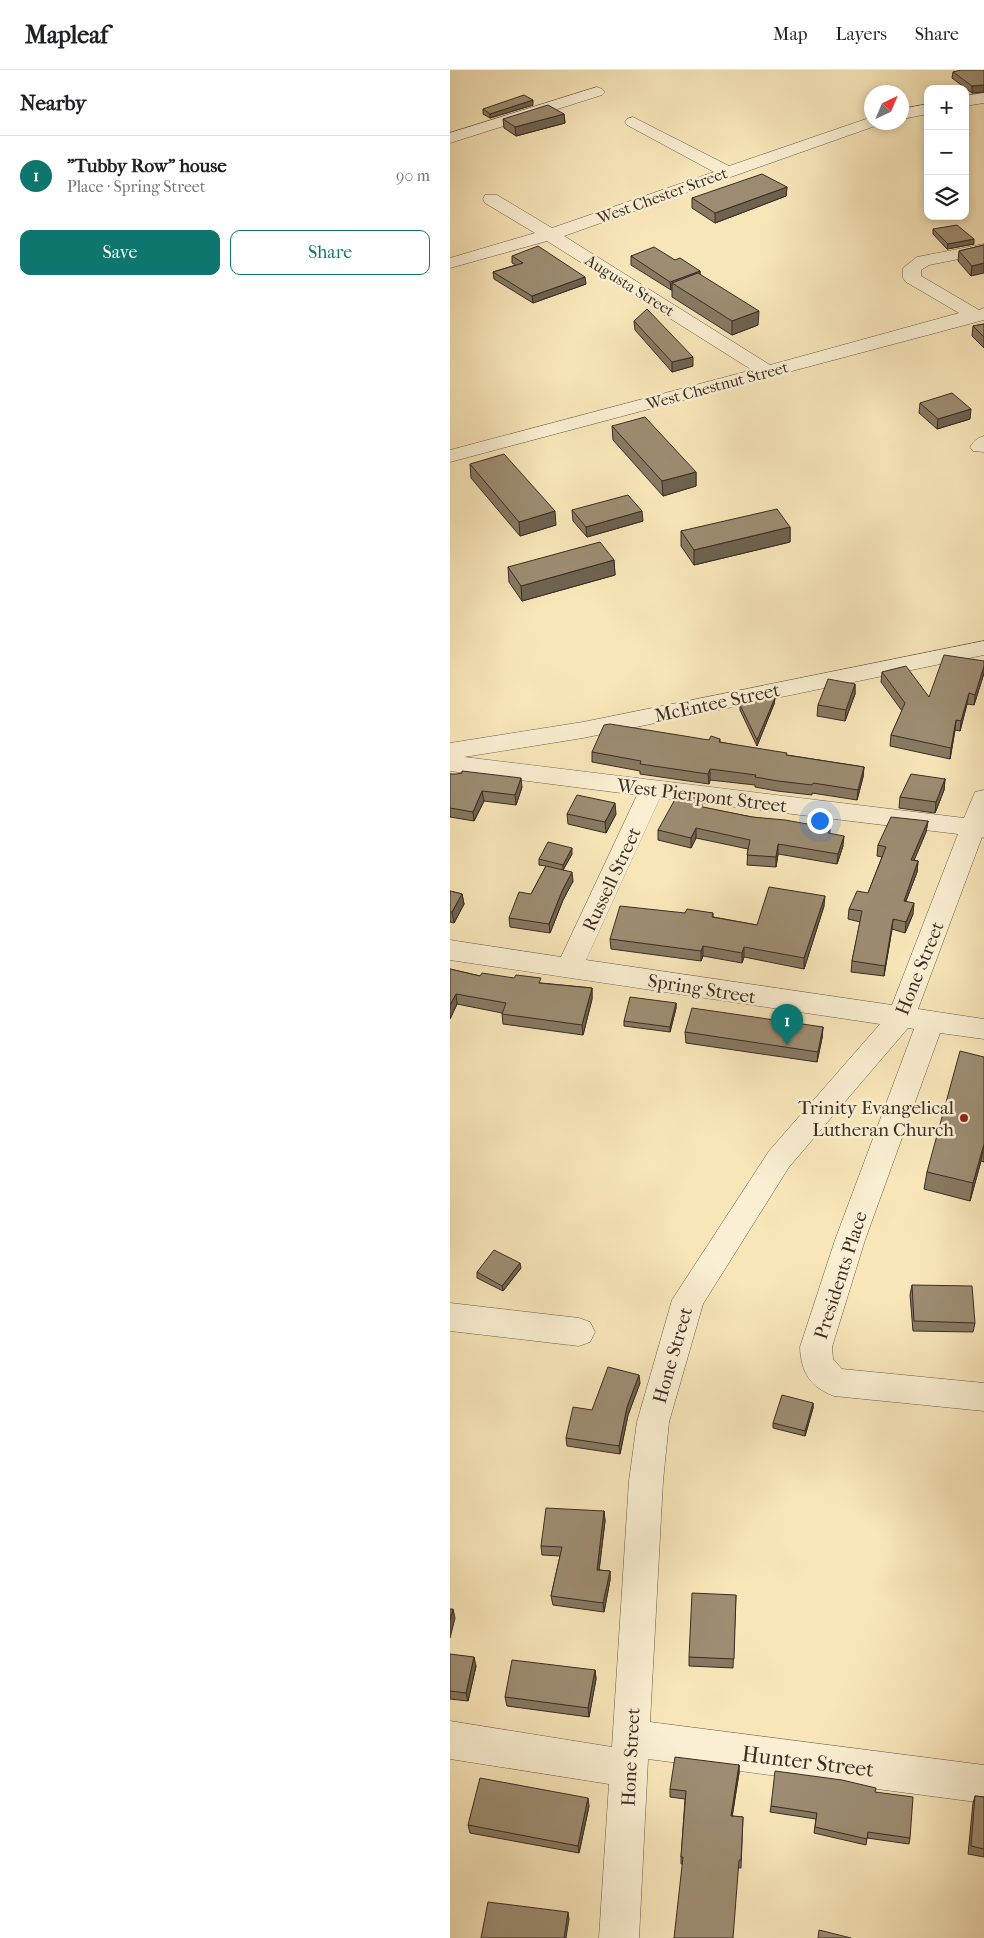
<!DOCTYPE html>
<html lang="en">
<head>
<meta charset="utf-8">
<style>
	body { margin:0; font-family:"IM FELL French Canon",serif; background:#f6f6f6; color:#202124 }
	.controls { position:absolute; right:15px; top:15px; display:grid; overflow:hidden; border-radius:10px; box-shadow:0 2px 8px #0003 }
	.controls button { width:45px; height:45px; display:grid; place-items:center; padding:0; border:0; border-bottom:1px solid #e0e0e0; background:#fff; color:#202124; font:25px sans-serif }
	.compass { position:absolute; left:414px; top:15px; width:45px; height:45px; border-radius:50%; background:#fff; box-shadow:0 2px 8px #0003; rotate:44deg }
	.you { position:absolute; left:369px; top:750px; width:18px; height:18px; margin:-12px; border:4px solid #fff; border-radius:50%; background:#1a73e8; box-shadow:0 0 0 8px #1a73e833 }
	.badge { display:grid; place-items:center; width:32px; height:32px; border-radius:50%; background:#0f766e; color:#fff; font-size:16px; font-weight:700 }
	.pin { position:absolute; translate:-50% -41px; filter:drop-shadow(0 1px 2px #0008) }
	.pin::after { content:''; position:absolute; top:26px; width:18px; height:15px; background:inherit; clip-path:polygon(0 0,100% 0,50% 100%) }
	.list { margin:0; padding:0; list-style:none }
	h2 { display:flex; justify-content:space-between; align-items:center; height:65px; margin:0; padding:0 20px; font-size:21px }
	h2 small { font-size:16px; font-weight:400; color:#757577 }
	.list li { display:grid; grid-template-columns:32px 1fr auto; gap:15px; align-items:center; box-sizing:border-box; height:80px; padding:0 20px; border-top:1px solid #e0e0e0 }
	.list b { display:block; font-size:19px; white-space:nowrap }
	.list p { margin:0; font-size:16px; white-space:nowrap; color:#757577 }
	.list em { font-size:16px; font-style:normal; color:#757577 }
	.actions { display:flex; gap:10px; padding:15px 20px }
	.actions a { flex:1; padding:11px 0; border:1px solid #0f766e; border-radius:10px; text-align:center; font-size:18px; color:#0f766e }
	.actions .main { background:#0f766e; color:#fff }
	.icon { flex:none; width:28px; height:28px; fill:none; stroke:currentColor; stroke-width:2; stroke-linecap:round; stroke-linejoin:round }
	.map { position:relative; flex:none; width:534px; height:1868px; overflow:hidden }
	header { display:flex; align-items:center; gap:30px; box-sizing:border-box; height:70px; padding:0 25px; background:#fff; border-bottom:1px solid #e0e0e0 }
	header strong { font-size:24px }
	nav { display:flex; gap:28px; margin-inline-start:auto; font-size:18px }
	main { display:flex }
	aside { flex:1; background:#fff }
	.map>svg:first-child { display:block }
</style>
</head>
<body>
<header>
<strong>Mapleaf</strong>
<nav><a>Map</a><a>Layers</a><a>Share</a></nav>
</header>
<main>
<aside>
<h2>Nearby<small></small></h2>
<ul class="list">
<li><span class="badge">1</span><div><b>&quot;Tubby Row&quot; house</b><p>Place · Spring Street</p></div><em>90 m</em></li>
</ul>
<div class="actions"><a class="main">Save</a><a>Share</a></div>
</aside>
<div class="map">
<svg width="534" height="1868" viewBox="0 0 534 1868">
	<rect width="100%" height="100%" fill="#f8e6b9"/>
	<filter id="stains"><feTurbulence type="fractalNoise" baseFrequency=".004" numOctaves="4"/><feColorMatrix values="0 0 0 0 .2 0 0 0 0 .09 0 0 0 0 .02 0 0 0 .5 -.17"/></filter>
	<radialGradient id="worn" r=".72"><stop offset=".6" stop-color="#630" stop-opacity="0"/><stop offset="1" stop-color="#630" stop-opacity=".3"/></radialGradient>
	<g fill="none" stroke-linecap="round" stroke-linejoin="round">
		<defs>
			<path id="minor" d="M147 17 152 19 155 22 152 25 0 73V63Z
				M534 23V33L515 36V26Z
				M478 34V44L452 49V39Z
				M183 47 279 96 416 49 422 47V52H430L428 55 114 166 320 295 509 243 456 212 453 208V198L467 187 534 174V184L479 195 471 200V206L529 240 534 238V250L0 392V380L302 300 97 171 0 198V188L85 163 35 133 33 129 35 125H47L102 158 264 102 177 55 175 52 177 49Z
				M534 366V382L523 381 520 377C524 371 527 368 534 366Z
				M534 571V585L133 668 14 687 514 748 525 722 534 720V768L532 767 468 939 534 949V969L490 963 415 1170 382 1277 383 1289 392 1299 534 1313V1341L384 1326C360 1317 351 1302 350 1277L385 1170 464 959 458 958 339 1097 253 1234 219 1352 213 1411 200 1652 534 1695V1733L198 1689 189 1868H149L159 1714 0 1689V1651L162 1677 179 1411 187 1352 222 1230 319 1081 430 954 0 890V870L111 887 187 725 0 701V673L133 652ZM210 728 508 764 442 935 136 890Z
				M0 1233 129 1248 140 1252 145 1262 140 1272 129 1276 0 1261Z"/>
		</defs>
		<use href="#minor" stroke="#6a5a4a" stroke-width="1"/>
		<use href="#minor" fill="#faefd2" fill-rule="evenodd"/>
	</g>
	<path fill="#877962" stroke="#3a2c25" d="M534 0V22L522 23 502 8 503 2Z
		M83 35 40 48 33 44V39Z
		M114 44 115 53 66 66 54 58 53 49Z
		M337 117 336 126 265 153 242 138V128Z
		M483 159 524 174 497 179 483 164Z
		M534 175 521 206 508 191 509 181Z
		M62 186 136 214 83 233 44 209 43 202 66 195 62 193Z
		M181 186 225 190 250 201V205L308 255 282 265 222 227V220H221L181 195Z
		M184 251 243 296 222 302 185 260Z
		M534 254V278L522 266 523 256Z
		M470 333 520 349 487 359 469 343Z
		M162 356 246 402V416L213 426 163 370Z
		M20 394 106 455 70 466 21 408Z
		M122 440 193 451 137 467 123 451Z
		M340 457V472L244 495 231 476V461Z
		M164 490 165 505 72 531 59 512 58 497Z
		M534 591V603L524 635 517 634 510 661 505 660 500 689 440 676 441 665 452 641 431 612 432 602 479 627Z
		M405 614V624L395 651 367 646 368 635Z
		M325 628 324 634 307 676 290 640V635Z
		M270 669V672L337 685 414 697 413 707 407 730 362 723V725L327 721 305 717V715L260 710 259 714 190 704V701L142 692V682Z
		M0 704 72 717 66 735 34 731 24 751 0 747Z
		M495 709 494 720 485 743 449 738 450 727Z
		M252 735 251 737 302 747 380 758V764L393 776 387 794 328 784 326 797 297 795 298 779 246 768 241 778 208 770V760Z
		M117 744H166L156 763 118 754Z
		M478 751 476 762 464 790 468 791 467 802 456 831 463 844 455 863 442 859 434 906 401 902 402 891 410 852 398 849 399 839 418 823 432 787 427 786 428 775Z
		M122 784 113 800 123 811 113 830 100 863 60 857 59 848 81 824 96 796 89 795V789Z
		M0 821 12 824 14 834 4 853 0 852Z
		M374 836 354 899 294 887 292 893 253 886 251 891 161 879 160 869 235 843H263V847L307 855Z
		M0 899 30 906 91 913 142 918V929L133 965 53 954 52 943 7 934 0 949Z
		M226 933V938L220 962 174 956V951Z
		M373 957 372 968 367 992 236 973 235 962Z
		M534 987V1092L531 1091 520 1131 474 1119 477 1102Z
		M71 1198 53 1221 27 1208V1202Z
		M462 1215 525 1253 523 1262 463 1261 460 1225Z
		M190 1313 178 1345 170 1384 117 1376 116 1368 142 1340Z
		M363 1333V1338L355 1366 323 1358V1353Z
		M154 1441 155 1451 149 1500 160 1501V1510L154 1542 103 1535 101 1526 110 1486 92 1485 91 1476Z
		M286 1525 283 1598 239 1596V1587Z
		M0 1584 26 1596 18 1631 0 1629Z
		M145 1600 146 1609 139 1647 57 1636 55 1627Z
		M289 1695V1703L282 1746 293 1747 291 1798 231 1794V1787L235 1729 220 1727V1719Z
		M425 1722 460 1768 459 1774 417 1768 416 1775 364 1763 366 1749 320 1742 321 1736Z
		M525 1726 534 1727V1787L518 1784 523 1733Z
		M139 1736 129 1783 20 1763 18 1755Z"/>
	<path fill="#6e6350" stroke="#3a2c25" d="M534 15V22L522 23V16Z
		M83 30V35L40 48V44Z
		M114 44 115 53 66 66 65 57Z
		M337 117 336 126 265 153V143Z
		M524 169V174L497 179 498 174Z
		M534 193V203L521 206 522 196Z
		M250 201V209L222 213V220H221L220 212Z
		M135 207 136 214 83 233 82 226Z
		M309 241 308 255 282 265V251Z
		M243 287V296L222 302V292Z
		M521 339 520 349 487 359 488 349Z
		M246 402V416L213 426 212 411Z
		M105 441 106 455 70 466 69 452Z
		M192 441 193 451 137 467 136 457Z
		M340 457V472L244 495V480Z
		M164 490 165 505 72 531 71 516Z
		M534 596V603L524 635 525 625Z
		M405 614V624L395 651 396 640Z
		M519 623 517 634 510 661 511 651Z
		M325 628 324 634 307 676V670Z
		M506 650 505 660 500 689 501 678Z
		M414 697 413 707 407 730 408 720Z
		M260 699V710L259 714 258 704Z
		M71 708 72 717 66 735 65 725Z
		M495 709 494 720 485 743 486 732Z
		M32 721 34 731 24 751 23 742Z
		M252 725V735L248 746V736Z
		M165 733 166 744 156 763 155 752Z
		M478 751 476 762 460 800 461 790Z
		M246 758V768L241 778V768Z
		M394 766 393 776 387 794 388 784Z
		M328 774V784L326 797V787Z
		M122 778V784L113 800V795Z
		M468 791 467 802 452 841 454 831Z
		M122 802 123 811 113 830 100 863 99 854 112 821Z
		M12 824 14 834 4 853 2 842Z
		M375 826 374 836 354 899V888Z
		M464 833 463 844 455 863 456 852Z
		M443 849 442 859 434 906 435 896Z
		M253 876V886L251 891V881Z
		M294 877V887L292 893V883Z
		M142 918V929L133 965 132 955Z
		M6 924 7 934 0 949V935Z
		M226 933V938L220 962V957Z
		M373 957 372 968 367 992 368 982Z
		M534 1074 531 1091 520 1131 523 1113Z
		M70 1193 71 1198 53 1221 52 1216Z
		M189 1305 190 1313 178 1345 170 1384 169 1376 177 1337Z
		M363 1333V1338L355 1366V1361Z
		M154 1441 155 1451 148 1509 147 1500Z
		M160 1501V1510L154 1542 153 1533Z
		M3 1539 5 1548 0 1568V1551Z
		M24 1587 26 1596 18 1631 16 1623Z
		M145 1600 146 1609 139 1647 138 1638Z
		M289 1695V1703L281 1754V1746Z
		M138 1728 139 1736 129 1783 128 1776Z
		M118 1842 119 1849 116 1868H114Z"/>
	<path fill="#9d8d72" stroke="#3a2c25" d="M511 0H534V15L522 16 503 2Z
		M74 25 83 30 40 44 33 39Z
		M98 35 114 44 65 57 53 49Z
		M312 104 337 117 265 143 242 128Z
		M507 155 524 169 498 174 483 159Z
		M534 175V193L522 196 509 181Z
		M88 176 135 207 82 226 43 202 73 193 62 186Z
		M204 177 225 190 230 188 250 201 220 212 181 186Z
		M248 203 309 241 282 251 222 213Z
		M197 239 243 287 222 292 184 251Z
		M534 254V267L523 256Z
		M502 323 521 339 488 349 470 333Z
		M195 347 246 402 212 411 162 356Z
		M54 384 105 441 69 452 20 394Z
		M178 425 192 441 136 457 122 440Z
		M327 439 340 457 244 480 231 461Z
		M150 472 164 490 71 516 58 497Z
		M494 585 534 591V596L525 625 519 623 511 651 506 650 501 678 441 665 455 633 432 602 456 596 479 627Z
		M378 609 405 614 396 640 368 635Z
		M325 628 307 670 290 635Z
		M160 654 259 670 261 666 270 669 269 672 337 683 336 685 414 697 408 720 363 713 362 715 328 711 305 707 306 705 260 699 258 704 190 694 191 691 142 682 154 655Z
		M12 701 71 708 65 725 32 721 23 742 0 738V704H7L12 703Z
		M461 704 495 709 486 732 450 727Z
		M229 722 252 725 248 736 302 747 335 750 380 758 378 763 394 766 388 784 328 774 326 787 297 785 300 770 246 758 241 768 208 760Z
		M127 725 165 733 155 752 117 744Z
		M441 747 478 751 461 790 468 791 454 831 464 833 456 852 443 849 435 896 402 891 412 841 399 839 407 821 418 823 436 777 428 775Z
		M98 772 122 778 113 795 89 789Z
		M96 796 122 802 112 821 99 854 59 848 69 822 81 824Z
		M319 817 375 826 354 888 294 877 292 883 253 876 251 881 160 869 170 836 235 843 237 839 263 843 262 847 307 855Z
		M0 821 12 824 2 842H0Z
		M0 899 30 906 32 903 64 908 66 905 91 908 89 913 142 918 132 955 52 944 56 933 6 924 0 935Z
		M180 927 226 933 220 957 174 951Z
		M242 938 373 957 368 982 235 962Z
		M510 981 534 987V1074L523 1113 477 1102Z
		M44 1180 70 1193 52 1216 27 1202Z
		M462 1215 522 1216 525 1253 464 1251Z
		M158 1297 189 1305 177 1337 169 1376 116 1368 123 1337 142 1340Z
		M332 1325 363 1333 355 1361 323 1353Z
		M96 1438 154 1441 147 1500 160 1501 153 1533 101 1526 112 1477 91 1476Z
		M242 1523 286 1525 284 1589 239 1587Z
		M0 1539H3L0 1551Z
		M0 1584 24 1587 16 1623 0 1621Z
		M62 1590 145 1600 138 1638 55 1627Z
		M225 1687 289 1695 281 1746 293 1747 291 1790H289L283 1868H224L233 1787H231L236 1721 220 1719Z
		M325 1701 392 1710 426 1718 425 1722 463 1727 460 1768 418 1762 417 1769 365 1757 367 1743 321 1736Z
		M30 1708 138 1728 128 1776 18 1755Z
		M525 1726 534 1727V1779L521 1776Z
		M38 1832 118 1842 114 1868H31Z
		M369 1860 401 1868H368Z"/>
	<circle fill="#8f2418" stroke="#faefd2" stroke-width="2" cx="514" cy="1048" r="5"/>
	<g text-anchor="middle" stroke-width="5" stroke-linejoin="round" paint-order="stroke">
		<g font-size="16" fill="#3a2c25" stroke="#faefd2">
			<text transform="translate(212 125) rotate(-20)" y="6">West Chester Street</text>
			<text transform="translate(180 215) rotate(32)" y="6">Augusta Street</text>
			<text transform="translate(267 315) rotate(-15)" y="6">West Chestnut Street</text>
		</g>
		<g font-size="19" fill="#3a2c25" stroke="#faefd2">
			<text transform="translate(267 632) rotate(-12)" y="7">McEntee Street</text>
			<text transform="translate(252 725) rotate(7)" y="7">West Pierpont Street</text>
			<text transform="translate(161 809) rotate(-65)" y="7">Russell Street</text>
			<text transform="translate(469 898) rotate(-68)" y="7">Hone Street</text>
			<text transform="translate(252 918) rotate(9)" y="7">Spring Street</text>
			<text transform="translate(390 1205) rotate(-72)" y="7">Presidents Place</text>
			<text transform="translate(222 1285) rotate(-74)" y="7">Hone Street</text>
			<text transform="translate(180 1687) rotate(-87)" y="7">Hone Street</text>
		</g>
		<g font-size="19" fill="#3a2c25" stroke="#faefd2" text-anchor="end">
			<text x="504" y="1044">Trinity Evangelical<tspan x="504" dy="22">Lutheran Church</tspan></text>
		</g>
		<g font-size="22" fill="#3a2c25" stroke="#faefd2">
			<text transform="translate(358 1691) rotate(7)" y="8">Hunter Street</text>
		</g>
	</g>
	<rect width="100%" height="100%" filter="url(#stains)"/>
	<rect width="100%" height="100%" fill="url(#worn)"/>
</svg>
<div class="controls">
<button>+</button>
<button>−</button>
<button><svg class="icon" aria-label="layers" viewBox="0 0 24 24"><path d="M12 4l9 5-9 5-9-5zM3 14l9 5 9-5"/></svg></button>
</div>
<svg class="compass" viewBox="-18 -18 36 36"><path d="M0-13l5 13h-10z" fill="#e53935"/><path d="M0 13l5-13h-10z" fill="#757577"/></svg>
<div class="you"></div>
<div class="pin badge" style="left:337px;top:975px">1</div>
</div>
</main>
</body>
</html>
